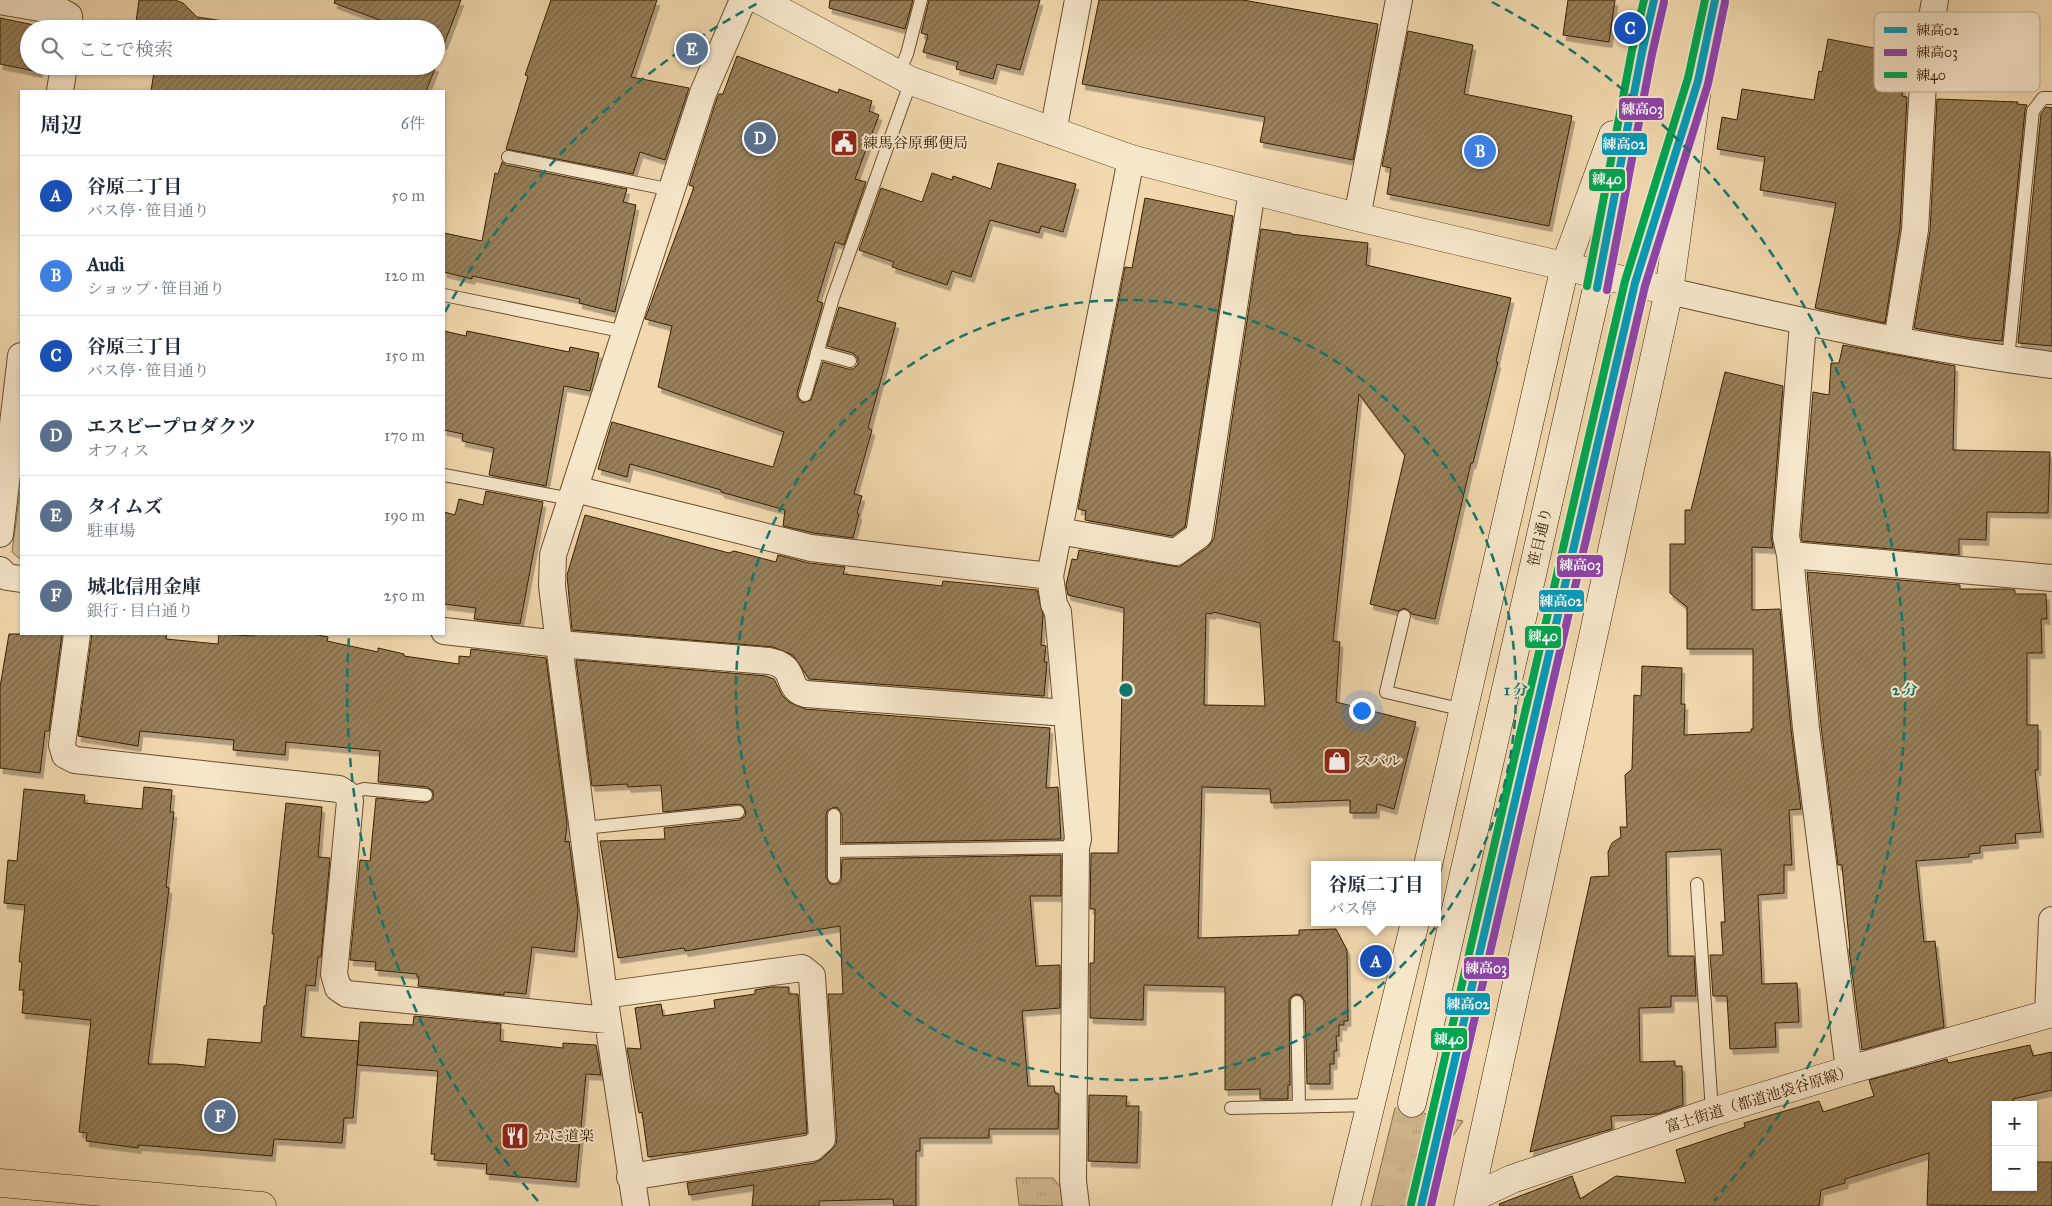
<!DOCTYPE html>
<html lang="ja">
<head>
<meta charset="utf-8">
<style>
	body { margin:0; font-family:"IM FELL Great Primer","Noto Serif JP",serif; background:#f6f6f7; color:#1f2937 }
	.controls { position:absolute; right:15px; bottom:15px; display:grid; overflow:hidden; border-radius:0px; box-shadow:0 1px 4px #0004 }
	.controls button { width:45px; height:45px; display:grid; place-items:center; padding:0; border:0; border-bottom:1px solid #e0e1e3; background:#fff; color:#1f2937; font:25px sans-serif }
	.you { position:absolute; left:1361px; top:710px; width:18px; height:18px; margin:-12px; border:4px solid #fff; border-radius:50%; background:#1a73e8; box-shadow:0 0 0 8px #1a73e833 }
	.badge { display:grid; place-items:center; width:32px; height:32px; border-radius:50%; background:#0b8043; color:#fff; font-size:16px; font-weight:700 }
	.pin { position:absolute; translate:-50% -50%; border:2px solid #fff; box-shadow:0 1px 5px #0006 }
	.popup { position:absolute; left:1311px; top:861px; width:130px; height:65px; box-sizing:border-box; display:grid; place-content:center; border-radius:0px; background:#fff; filter:drop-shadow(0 1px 4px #0005); font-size:16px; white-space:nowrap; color:#747a83 }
	.popup b { font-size:19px; color:#1f2937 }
	.popup::after { content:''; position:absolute; left:50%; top:100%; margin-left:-10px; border:10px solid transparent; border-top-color:#fff }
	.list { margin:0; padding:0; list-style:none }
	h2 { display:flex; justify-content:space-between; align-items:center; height:65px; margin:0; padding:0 20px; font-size:21px }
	h2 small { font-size:16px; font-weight:400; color:#747a83 }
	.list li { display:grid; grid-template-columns:32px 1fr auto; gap:15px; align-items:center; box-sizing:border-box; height:80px; padding:0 20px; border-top:1px solid #e0e1e3 }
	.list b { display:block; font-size:19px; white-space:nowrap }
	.list p { margin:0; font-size:16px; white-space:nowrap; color:#747a83 }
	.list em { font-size:16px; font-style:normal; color:#747a83 }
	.icon { flex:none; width:28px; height:28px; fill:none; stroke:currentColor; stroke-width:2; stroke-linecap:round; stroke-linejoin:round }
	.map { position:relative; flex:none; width:2052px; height:1206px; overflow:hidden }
	.search { position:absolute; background:#fff; box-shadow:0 1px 4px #0004; left:20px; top:20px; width:425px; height:55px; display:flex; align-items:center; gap:12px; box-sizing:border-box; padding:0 18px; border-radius:28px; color:#747a83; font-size:19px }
	.panel { position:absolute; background:#fff; box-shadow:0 1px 4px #0004; left:20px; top:90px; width:425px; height:545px; border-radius:0px }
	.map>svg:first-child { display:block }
</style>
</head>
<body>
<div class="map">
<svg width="2052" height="1206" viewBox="0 0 2052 1206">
	<defs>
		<pattern id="grass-tufts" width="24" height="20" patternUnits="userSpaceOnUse" patternTransform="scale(1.25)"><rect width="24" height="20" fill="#d1b990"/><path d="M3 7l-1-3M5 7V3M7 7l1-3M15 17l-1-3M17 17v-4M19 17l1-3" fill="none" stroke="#b49f7a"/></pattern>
		<pattern id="building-hatch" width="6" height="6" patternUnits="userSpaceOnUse" patternTransform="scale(1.25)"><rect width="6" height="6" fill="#98805a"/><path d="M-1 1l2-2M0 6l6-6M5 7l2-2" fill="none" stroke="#7d6848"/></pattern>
		<filter id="shadow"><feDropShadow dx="3" dy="5.5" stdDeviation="0" flood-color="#0004"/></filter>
	</defs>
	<rect width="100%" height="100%" fill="#f1d8ae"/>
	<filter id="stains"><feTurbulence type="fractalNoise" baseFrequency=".004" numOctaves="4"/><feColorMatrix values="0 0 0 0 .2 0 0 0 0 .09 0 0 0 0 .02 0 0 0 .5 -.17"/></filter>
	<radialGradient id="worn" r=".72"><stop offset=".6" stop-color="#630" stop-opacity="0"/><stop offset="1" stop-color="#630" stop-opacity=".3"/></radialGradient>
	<path fill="url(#grass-tufts)" stroke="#846c48" d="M1395 1108 1463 1121 1433 1165 1424 1206H1371Z
		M1016 1178H1053L1062 1189 1067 1206 1019 1205Z"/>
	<path fill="#d1b990" stroke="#846c48" d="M21 484V560L12 552Z"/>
	<path fill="url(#building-hatch)" stroke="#372000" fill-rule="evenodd" filter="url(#shadow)" d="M139 0H175L183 3 197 17 275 29H135Z
		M335 0H461L444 44 436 41V29H404L334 3Z
		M551 0H657L631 77 689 88 665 160 640 152 633 174 506 149 528 76 525 75Z
		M830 0H913L905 29 829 8Z
		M929 0H1040L1020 70 997 64 993 79 956 69 958 62 923 52 928 35 921 33Z
		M1099 0H1243L1378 24 1353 160 1260 142 1265 117 1082 84Z
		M1568 0H1615L1609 42 1563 35Z
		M0 18 49 28 29 29V66H41L39 72 0 64Z
		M1408 31 1473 45 1464 94 1572 116 1549 226 1387 194 1391 168 1382 166Z
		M1828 39 1904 54 1899 87 1903 88 1902 96 1907 97 1900 228 1885 323 1815 308 1836 203 1760 190 1765 157 1717 149 1722 117 1737 120 1742 89 1814 100 1819 71 1822 72Z
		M737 56 838 93 839 89 872 101 869 111 879 115 855 179 866 182 844 245 835 242 817 301 823 303 797 393V397L802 403 811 400 823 362 848 369H853L858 364V358L853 353 827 346 839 307 896 323 868 428 872 430 854 494 862 496 857 513 859 514 853 538 814 533 783 526 785 510 721 492V490L659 472 630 464 627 477 598 469 612 422 773 467 784 432 658 387 672 326 645 319 694 187 689 185 717 98 719 94H723Z
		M155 66H436L426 91H151Z
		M1937 99 2018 102 2017 104 2027 105 2025 110 2002 341 1971 338 1914 328 1930 231Z
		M2046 107 2052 108V346L2018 343 2041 114Z
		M502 162 506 165 627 189 623 202 636 205 615 312 579 303 580 299 472 276V279L444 272V233L482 241 495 173 498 174Z
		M998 163 1076 184 1063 232 1041 226 1039 233 990 220 971 277 952 271 947 285 892 267 894 262 859 250 881 188 922 202 932 173 952 180 953 176 991 189Z
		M1145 198 1233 216 1185 527 1172 536 1085 520 1086 511 1078 509 1125 267 1132 268Z
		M1261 229 1291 233V234L1368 243 1366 265 1511 298 1496 362H1498L1473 463H1471L1435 619 1412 614 1405 608 1398 611 1370 604 1405 455 1359 394 1333 641 1340 642 1336 702 1416 722 1394 809 1377 804 1376 813H1350V800L1271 803 1270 789 1202 787 1198 938 1299 935V930L1336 929 1347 950 1348 1021H1344V1025H1339V1036H1336L1337 1051H1334V1064H1330V1084H1307L1305 1002 1301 995 1296 994 1290 998 1289 1002 1290 1085H1288V1099H1260V1089L1225 1090V987L1144 985 1143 1020 1090 1018V963H1094L1095 909H1090L1091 853H1118L1124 608 1068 595 1066 585 1072 559 1077 560 1079 550 1179 567 1208 547 1214 538ZM1213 612 1260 623 1265 706 1204 705 1206 613 1212 614Z
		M444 331 466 336 467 331 569 352 570 347 599 353 590 391 564 386 546 486 489 475 494 448 462 441 463 434 444 430Z
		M1843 345 1955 366 1953 450 2050 452 2048 513 1987 512 1986 540 1959 539V555L1802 541 1801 536 1813 392 1829 395 1831 363H1839Z
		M1725 372 1783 386 1771 536 1773 548 1752 547V610L1780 609 1791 729 1801 809 1789 810 1792 865H1784V893L1758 895 1762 984 1797 983 1799 1022 1775 1023 1776 1047 1730 1049 1727 996H1713L1710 955H1723L1721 922H1725L1721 849 1666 852 1668 956H1694L1696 996H1671V1007L1639 1008 1640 1062 1675 1061V1066H1682L1683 1105 1657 1114 1611 1116 1612 1129 1530 1152 1591 877 1609 876 1608 852 1612 843 1621 837 1620 827H1627L1625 775 1632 769 1634 695 1641 696 1642 666 1682 668 1681 704H1685L1684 735 1751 732V729H1753V649H1687V607L1670 593V544H1685V510H1691Z
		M486 491 543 502 520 624 474 619 476 608 444 604V512L455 515 459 499 483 505Z
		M585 515 729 553 734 551 776 562 778 555 809 563 845 567 843 574 942 586 943 581 1037 590 1043 615 1041 645 1046 646 1044 662H1047L1044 696 809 679 793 655 773 647 572 630 567 575Z
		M1807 572 1960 585V589H2011L2015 590V594H2046L2047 619H2041L2042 653H2027V725H2038V770H2035L2041 832 2015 834 2016 843 1980 846V853L1969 854V857L1916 861 1924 942 1935 941 1944 1027 1862 1050 1849 949H1850L1842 865H1838L1821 726Z
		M9 634H62L49 731H45L40 773 0 768V687Z
		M92 634H167L166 639 218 644 219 634 254 636V634H313L328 637 327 641 378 652V648L404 654V656L459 664V656L470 657 471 649 546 658 567 824 565 842 569 841 578 910 574 952 532 947 526 994 504 992V995L418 986 419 977H417V974L375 970 376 962 350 960 360 860 370 861 376 798 426 803 433 799V791L427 787 378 782 380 751 286 742 285 755 233 750 234 740 140 731 138 746 78 736Z
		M576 660 766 676 774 679 782 695 789 702 805 709 1050 728 1046 788 1058 787 1061 839 842 843V815L838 808 834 807 827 811 826 815V877L830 884H838L841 881 842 859 1061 855V896H1030L1036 966 1060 965V1008L1022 1011 1028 1086H1054L1055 1093 1059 1094 1058 1129H989V1138H920V1151H916V1206H894L893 1199 819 1201V1206H752L754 1185 689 1195 687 1183 814 1163 822 1159 836 1145 837 1138 828 994H843L840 926 685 951 684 948 618 958 600 841 665 839 664 828 739 820 745 816 746 811 742 805 737 804 663 812 661 785 628 787 627 784 592 786Z
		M144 787 172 790 170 812H174L166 887 169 888 148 1064H175L205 1067 208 1039 261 1043 264 1006H266L274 934H272L286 803 322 807 318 857 330 858 321 957H318L315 986 306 985 301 1037 359 1041 353 1118H344L342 1143 274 1139 272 1156 139 1145 138 1148 86 1141 87 1133 79 1132 91 1020 22 1013 24 990H19L22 962H19L25 905 4 903 8 860 17 861 24 789 85 795 84 803 142 809Z
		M771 987H789V994H798L807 1133 683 1153V1152L648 1157 642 1112 639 1113 627 1048 641 1049 635 1008 661 1004 663 1016 715 1008 714 1000 755 994V990Z
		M414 1016 501 1024 500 1041 563 1048V1043L596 1045 601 1075 586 1074 576 1182 486 1174 487 1164 434 1160 435 1154H431L438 1071 357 1065 360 1022 413 1025Z
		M2030 1045 2033 1056 2052 1052V1090L2013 1099 2015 1105H1996V1187H2033V1159L2034 1162H2052V1206L1927 1205 1929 1153 1845 1179V1183L1821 1190 1819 1206H1500L1499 1204 1572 1176 1580 1199 1616 1176 1686 1183 1676 1150 1745 1127 1744 1123 1819 1101 1823 1112 1874 1096 1869 1080 1947 1059 1948 1063Z
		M1089 1095 1127 1096 1126 1106H1139L1137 1163 1088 1161Z"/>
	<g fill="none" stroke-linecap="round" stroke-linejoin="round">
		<path stroke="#ccb38b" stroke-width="28" stroke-dasharray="28 14" stroke-linecap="butt" d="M1386 1206 1412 1103
			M1421 1206 1444 1110"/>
		<defs>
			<path id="service" d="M898 74 907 54 921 0
				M508 157 672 190
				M444 295 626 332
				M817 352 850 361
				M2008 359 2033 111 2043 98H2052
				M805 395 833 298 911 81
				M444 475 571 499
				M1404 616 1386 692 1464 710
				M347 794 364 789 426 795
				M834 815V877
				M584 828 738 812
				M834 851 1076 847
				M1697 884 1712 1112
				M1297 1002 1299 1106
				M1231 1108 1371 1105"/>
			<path id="minor" d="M0 1 62 12 69 16 70 29
				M60 91 64 66
				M1053 132 1078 0
				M1357 217 1399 0
				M1669 291C1796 320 1922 349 2052 365
				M1803 323 1786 537 1790 555 1806 728 1849 1070
				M1897 340 1915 230 1924 64 1935 0
				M575 489 811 548 1050 576
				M1059 531 1176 552 1199 535 1252 190
				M0 534 21 356
				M1790 555 2052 578
				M0 570 7 577 21 579
				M444 631 559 644 769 661C799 666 784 689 806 694L1067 713
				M77 634 62 745 65 755 75 760 339 789 347 794 350 801 334 974 338 988 347 994 607 1020
				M604 995 802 968 812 976 822 1139 812 1148 630 1177
				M2048 1014 2052 920
				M636 1206 604 995 559 644 552 586 553 555 703 93 743 0
				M1076 1206 1073 1181 1076 847 1078 839 1058 612 1054 604 1050 576 1131 159"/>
			<path id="tertiary" d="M760 0 911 81 1131 159 1357 217 1669 291"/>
			<path id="secondary" d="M1692 99 1698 81 1715 0
				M1428 865 1565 266 1613 135
				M1412 1103 1600 275 1642 52 1654 0
				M1444 1110 1635 283 1674 157
				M1470 1199 1512 1179 1712 1112 1849 1070 2052 1013
				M1346 1206 1415 922
				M1468 1206 1669 291 1698 81"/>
			<path id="primary" d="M0 1183 262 1206"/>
		</defs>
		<use href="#service" stroke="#664e2c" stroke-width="14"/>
		<use href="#minor" stroke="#664e2c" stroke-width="28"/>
		<use href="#tertiary" stroke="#664e2c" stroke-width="29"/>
		<use href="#secondary" stroke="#372000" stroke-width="29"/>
		<use href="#primary" stroke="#372000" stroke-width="29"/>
		<use href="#service" stroke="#f6e6ca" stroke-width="12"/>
		<use href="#minor" stroke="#f6e6ca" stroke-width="26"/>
		<use href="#tertiary" stroke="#f6e6ca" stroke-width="28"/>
		<use href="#secondary" stroke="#f6e6ca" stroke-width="28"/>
		<use href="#primary" stroke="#f1d8ae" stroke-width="28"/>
		<defs>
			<path id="bus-1" d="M1597 288 1642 52 1654 0
				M1421 1206 1635 283 1698 81 1715 0"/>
			<path id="bus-2" d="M1607 290 1652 54 1664 2
				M1431 1206 1645 286 1708 84 1725 2"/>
			<path id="bus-3" d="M1587 286 1632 50 1644 0
				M1411 1204 1625 281 1688 78 1705 0"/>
		</defs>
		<use href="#bus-1" stroke="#f6e6ca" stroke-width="11"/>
		<use href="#bus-2" stroke="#f6e6ca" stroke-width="11"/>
		<use href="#bus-3" stroke="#f6e6ca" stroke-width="11"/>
		<use href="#bus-1" stroke="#069bb9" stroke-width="8"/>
		<use href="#bus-2" stroke="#8e44ad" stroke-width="8"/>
		<use href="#bus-3" stroke="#00a651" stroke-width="8"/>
	</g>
	<g fill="none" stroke="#0f766e" stroke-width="2.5" stroke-dasharray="9 6">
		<circle cx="1126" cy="690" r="390"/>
		<path d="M538 1201A779 779 0 0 1 349 636M445 312A779 779 0 0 1 760 2M1492 2A779 779 0 0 1 1714 1201"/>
	</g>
	<defs>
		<symbol id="civic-square" viewBox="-11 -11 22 22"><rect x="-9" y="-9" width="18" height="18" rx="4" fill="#8f2418" stroke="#f6e6ca"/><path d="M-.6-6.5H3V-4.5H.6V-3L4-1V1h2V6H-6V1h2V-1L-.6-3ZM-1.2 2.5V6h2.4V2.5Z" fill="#fff"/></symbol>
		<symbol id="shop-square" viewBox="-11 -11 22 22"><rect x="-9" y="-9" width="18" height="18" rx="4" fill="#8f2418" stroke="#f6e6ca"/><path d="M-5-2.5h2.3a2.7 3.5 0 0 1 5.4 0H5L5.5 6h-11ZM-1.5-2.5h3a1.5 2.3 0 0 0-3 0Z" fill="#fff"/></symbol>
		<symbol id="restaurant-square" viewBox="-11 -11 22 22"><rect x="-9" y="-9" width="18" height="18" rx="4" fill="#8f2418" stroke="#f6e6ca"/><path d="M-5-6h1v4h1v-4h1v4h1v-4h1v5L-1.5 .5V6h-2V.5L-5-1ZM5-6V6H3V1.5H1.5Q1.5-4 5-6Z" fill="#fff"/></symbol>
	</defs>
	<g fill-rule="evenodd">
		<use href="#civic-square" x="828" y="127" width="32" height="32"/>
		<use href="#shop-square" x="1321" y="745" width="32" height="32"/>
		<use href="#restaurant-square" x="499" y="1120" width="32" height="32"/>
	</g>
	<g text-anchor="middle" stroke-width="4" stroke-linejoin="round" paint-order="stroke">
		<g font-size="15" fill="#372000" stroke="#f6e6ca" text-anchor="start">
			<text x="863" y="148">練馬谷原郵便局</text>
			<text x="1356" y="766">スバル</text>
			<text x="534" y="1141">かに道楽</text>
		</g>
		<g font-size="15" fill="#372000" stroke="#f6e6ca">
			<text transform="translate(1540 537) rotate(-77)" y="5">笹目通り</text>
			<text transform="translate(1759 1099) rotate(-17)" y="5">富士街道（都道池袋谷原線）</text>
		</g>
	</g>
	<rect x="1874" y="12" width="166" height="80" rx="8" fill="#f6e6ca" stroke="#bdab8d" stroke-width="1"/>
	<rect x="1884" y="27" width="23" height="6" fill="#069bb9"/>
	<rect x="1884" y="49" width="23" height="7" fill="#8e44ad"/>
	<rect x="1884" y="72" width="23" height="6" fill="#00a651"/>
	<g font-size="14" fill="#372000">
		<text x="1916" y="35">練高02</text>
		<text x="1916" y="57">練高03</text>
		<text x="1916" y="80">練40</text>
	</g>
	<circle cx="1126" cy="690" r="8" fill="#0f766e" stroke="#f6e6ca" stroke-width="2.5"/>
	<g font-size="15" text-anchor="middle" font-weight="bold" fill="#0f766e" stroke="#f6e6ca" stroke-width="4" stroke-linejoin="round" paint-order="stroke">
		<text x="1516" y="695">1 分</text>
		<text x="1905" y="695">2 分</text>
	</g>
	<g stroke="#f6e6ca" stroke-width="2">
		<rect x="1618" y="97" width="47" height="24" rx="5" fill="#8e44ad"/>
		<rect x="1601" y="132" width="47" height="24" rx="5" fill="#069bb9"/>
		<rect x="1588" y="168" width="38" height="24" rx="5" fill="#00a651"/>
		<rect x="1556" y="554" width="48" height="24" rx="5" fill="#8e44ad"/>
		<rect x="1538" y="589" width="47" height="24" rx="5" fill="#069bb9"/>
		<rect x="1524" y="625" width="38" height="24" rx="5" fill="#00a651"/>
		<rect x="1463" y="956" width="47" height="24" rx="5" fill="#8e44ad"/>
		<rect x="1444" y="992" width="47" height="24" rx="5" fill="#069bb9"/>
		<rect x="1430" y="1027" width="38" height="24" rx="5" fill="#00a651"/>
	</g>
	<g font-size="14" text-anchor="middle" font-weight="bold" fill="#fff">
		<text x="1642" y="114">練高03</text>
		<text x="1624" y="149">練高02</text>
		<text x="1607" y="184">練40</text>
		<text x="1580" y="570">練高03</text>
		<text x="1561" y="606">練高02</text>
		<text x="1543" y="641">練40</text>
		<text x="1486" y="973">練高03</text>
		<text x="1468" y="1009">練高02</text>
		<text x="1449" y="1044">練40</text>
	</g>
	<rect width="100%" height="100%" filter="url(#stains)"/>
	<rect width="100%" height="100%" fill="url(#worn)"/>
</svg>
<div class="controls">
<button>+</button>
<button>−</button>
</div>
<div class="you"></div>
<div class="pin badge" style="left:1376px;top:961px;background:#1a4fb4">A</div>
<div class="popup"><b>谷原二丁目</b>バス停</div>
<div class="pin badge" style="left:1480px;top:151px;background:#3f7fe0">B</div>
<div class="pin badge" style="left:1630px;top:28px;background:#1a4fb4">C</div>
<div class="pin badge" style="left:760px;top:138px;background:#5c6f8a">D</div>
<div class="pin badge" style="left:692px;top:49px;background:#5c6f8a">E</div>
<div class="pin badge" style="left:220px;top:1116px;background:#5c6f8a">F</div>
<div class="search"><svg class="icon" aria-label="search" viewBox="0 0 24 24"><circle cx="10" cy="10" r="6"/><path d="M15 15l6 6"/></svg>ここで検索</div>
<section class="panel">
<h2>周辺<small>6件</small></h2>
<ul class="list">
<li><span class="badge" style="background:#1a4fb4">A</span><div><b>谷原二丁目</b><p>バス停 · 笹目通り</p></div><em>50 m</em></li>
<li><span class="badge" style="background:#3f7fe0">B</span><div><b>Audi</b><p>ショップ · 笹目通り</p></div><em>120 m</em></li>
<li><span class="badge" style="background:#1a4fb4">C</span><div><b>谷原三丁目</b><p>バス停 · 笹目通り</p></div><em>150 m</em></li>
<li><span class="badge" style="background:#5c6f8a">D</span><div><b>エスビープロダクツ</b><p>オフィス</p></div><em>170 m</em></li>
<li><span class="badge" style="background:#5c6f8a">E</span><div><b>タイムズ</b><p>駐車場</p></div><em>190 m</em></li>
<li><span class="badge" style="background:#5c6f8a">F</span><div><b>城北信用金庫</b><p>銀行 · 目白通り</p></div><em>250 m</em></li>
</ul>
</section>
</div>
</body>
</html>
